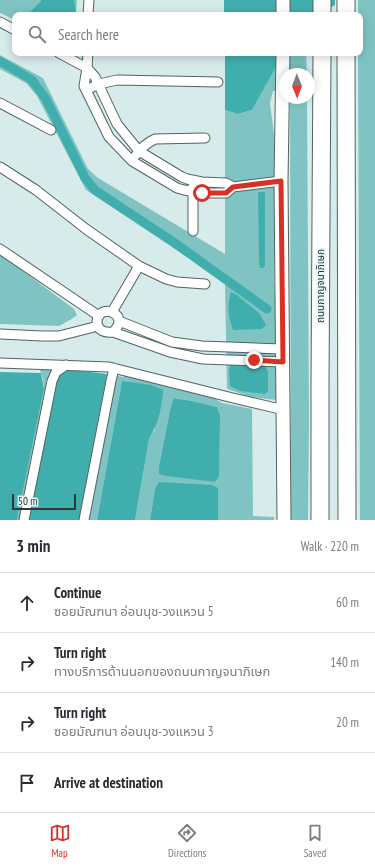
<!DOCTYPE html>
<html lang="en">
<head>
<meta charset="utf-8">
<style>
	body { margin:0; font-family:"PT Sans Narrow","Noto Sans Thai",sans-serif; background:#f2f2f3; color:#2b2b33 }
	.compass { position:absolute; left:279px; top:68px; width:36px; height:36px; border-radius:50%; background:#fff; box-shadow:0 2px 10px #0003; rotate:179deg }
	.scale { position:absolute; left:12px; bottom:10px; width:64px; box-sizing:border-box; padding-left:4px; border:2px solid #313838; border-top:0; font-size:11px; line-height:14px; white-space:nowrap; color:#313838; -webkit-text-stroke:3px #e5f8f7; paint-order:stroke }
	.stop { position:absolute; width:12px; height:12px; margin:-9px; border:3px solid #d93025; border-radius:50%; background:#fff }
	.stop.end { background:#d93025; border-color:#fff; box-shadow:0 1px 4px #0008 }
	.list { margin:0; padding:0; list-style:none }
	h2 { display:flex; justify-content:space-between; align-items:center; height:52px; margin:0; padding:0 16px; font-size:17px }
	h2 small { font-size:13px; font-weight:400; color:#7c7c81 }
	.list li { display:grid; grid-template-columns:26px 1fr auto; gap:12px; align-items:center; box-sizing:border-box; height:60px; padding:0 16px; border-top:1px solid #e1e1e2 }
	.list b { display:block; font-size:15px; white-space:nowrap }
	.list p { margin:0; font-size:13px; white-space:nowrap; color:#7c7c81 }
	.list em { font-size:13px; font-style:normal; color:#7c7c81 }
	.icon { flex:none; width:22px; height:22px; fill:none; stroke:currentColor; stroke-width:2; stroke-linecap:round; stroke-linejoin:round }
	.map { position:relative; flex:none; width:375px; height:520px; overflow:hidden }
	.search { position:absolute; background:#fff; box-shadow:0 2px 10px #0003; left:12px; right:12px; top:12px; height:44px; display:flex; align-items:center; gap:10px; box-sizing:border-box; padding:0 14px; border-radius:8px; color:#7c7c81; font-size:15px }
	.sheet { height:292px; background:#fff }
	nav { display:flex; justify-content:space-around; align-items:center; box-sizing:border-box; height:56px; border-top:1px solid #e1e1e2; background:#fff; font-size:11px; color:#7c7c81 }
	nav a { display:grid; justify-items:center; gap:2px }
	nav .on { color:#d93025 }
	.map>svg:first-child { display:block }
</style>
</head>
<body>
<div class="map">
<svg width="375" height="520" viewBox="0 0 375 520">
	<rect width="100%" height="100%" fill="#d7ebea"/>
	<path fill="#7fc4c2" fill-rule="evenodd" d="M0 0H77L76 15H15V20L0 13Z
		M358 0H375V520H360L358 53H360V15H358Z
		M284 53H306L307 74H285V90L273 91 270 103 277 158 274 280 276 318V400L251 397 227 389 225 283 208 271 86 190 37 96 26 83 0 69V55L43 78 88 169 98 178 225 254V110L238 114 252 110Z
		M290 98H307L309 418 308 520H291Z
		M0 254 74 309 77 315 70 320 59 326 0 324Z
		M39 367 66 369 28 520H17L44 389 43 379Z
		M107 374 123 377 126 374 210 396 222 403 252 409 253 516 274 517V520H218V488L155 489 150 520H135L149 439 155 429 122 381 97 520H79ZM175 398 192 401 217 407 219 477 215 482 159 474V466L170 410Z"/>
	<path fill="#40aead" d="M41 0H74L76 12 75 15H27L41 1Z
		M224 0H335V5L316 15H224Z
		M225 53H284L252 110 238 114 225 110Z
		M258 192H265V266L263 268H260L259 263Z
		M231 292 237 295 260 314 266 325 262 329 233 330C228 317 227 305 231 292Z
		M231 363 265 365 268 372V391L265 394 240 391 230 386 229 371Z
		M66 369 107 374 79 520H28L51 405 59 374Z
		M0 372 41 373 44 389 17 520H0Z
		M122 381 151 385 163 390C162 408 158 424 149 439L135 520H97Z
		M174 398 192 401 217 407 220 416 219 462V477L215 482 166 476 159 474V466L170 410Z
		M159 482 212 485 218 488V520H150L155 489Z"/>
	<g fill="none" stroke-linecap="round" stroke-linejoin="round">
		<path stroke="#40aead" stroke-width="9" d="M0 61 32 80 46 99 85 178 95 190 172 241 267 309"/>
		<defs>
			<path id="street" d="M88 15 89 0
				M0 22 15 30
				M59 53 87 68 95 77 117 124 139 151 182 177 187 179 202 182 226 183 233 187
				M88 53 87 68 84 86 109 137 132 161 177 188 184 190 202 193H226L233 187 281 181
				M86 90 99 84 117 80 218 82
				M0 103 51 130
				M136 155C141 148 147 143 155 139L205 138
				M0 167 36 190 86 229 139 266 166 279 177 282 205 284
				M193 231V186
				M0 249 99 316
				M112 312 139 266
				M119 321 172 342 202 346 282 349
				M113 332C132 314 99 302 97 321 97 331 105 333 113 332L170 352 203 359 283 362
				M0 334 42 336H59L98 326
				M0 363 109 367 233 398 284 410
				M24 520 52 381 56 372 66 365
				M84 520 111 381 114 368"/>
			<path id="secondary" d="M283 0V15
				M283 53 281 181 284 520"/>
			<path id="highway" d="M346 0V15
				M322 15V0
				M346 53 347 520
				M320 520V383L322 53"/>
		</defs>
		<use href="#street" stroke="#526362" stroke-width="11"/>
		<use href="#secondary" stroke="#526362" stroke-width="15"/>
		<use href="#highway" stroke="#526362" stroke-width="19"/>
		<use href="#street" stroke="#fff" stroke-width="9"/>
		<use href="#secondary" stroke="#fff" stroke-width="13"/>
		<use href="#highway" stroke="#fff" stroke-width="17"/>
	</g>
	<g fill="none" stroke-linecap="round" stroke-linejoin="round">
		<path stroke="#d93025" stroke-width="5" d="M202 193H226L233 187 281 181 283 362 254 360"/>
	</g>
	<g text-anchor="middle" stroke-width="4" stroke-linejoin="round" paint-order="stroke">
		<g font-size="10" fill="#313838" stroke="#e5f8f7">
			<text transform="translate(320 286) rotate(-90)" y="4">ถนนกาญจนาภิเษก</text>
		</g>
	</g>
</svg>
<svg class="compass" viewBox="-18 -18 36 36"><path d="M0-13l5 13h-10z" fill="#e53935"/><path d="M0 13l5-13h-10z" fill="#7c7c81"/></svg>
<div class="scale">50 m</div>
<div class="stop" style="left:202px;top:193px"></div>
<div class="stop end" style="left:254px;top:360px"></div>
<div class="search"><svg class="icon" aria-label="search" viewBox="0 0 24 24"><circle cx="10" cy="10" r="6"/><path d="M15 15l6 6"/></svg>Search here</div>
</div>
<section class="sheet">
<h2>3 min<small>Walk · 220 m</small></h2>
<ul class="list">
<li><svg class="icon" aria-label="ahead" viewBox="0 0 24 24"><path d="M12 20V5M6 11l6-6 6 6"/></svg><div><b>Continue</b><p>ซอยมัณฑนา อ่อนนุช-วงแหวน 5</p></div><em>60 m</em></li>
<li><svg class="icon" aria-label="right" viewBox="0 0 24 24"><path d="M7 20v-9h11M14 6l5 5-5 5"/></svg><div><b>Turn right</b><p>ทางบริการด้านนอกของถนนกาญจนาภิเษก</p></div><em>140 m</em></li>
<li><svg class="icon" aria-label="right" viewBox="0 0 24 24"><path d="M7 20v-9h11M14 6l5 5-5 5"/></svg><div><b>Turn right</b><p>ซอยมัณฑนา อ่อนนุช-วงแหวน 3</p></div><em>20 m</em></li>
<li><svg class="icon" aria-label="arrive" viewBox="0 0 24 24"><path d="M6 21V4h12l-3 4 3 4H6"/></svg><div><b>Arrive at destination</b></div></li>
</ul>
</section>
<nav>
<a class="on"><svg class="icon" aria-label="map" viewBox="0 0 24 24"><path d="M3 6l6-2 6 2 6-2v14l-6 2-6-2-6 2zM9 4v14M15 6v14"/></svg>Map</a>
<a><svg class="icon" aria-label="directions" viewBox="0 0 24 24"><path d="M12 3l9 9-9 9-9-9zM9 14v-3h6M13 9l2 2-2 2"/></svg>Directions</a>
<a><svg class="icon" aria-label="saved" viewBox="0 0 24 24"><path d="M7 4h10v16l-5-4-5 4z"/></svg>Saved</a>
</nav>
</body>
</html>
